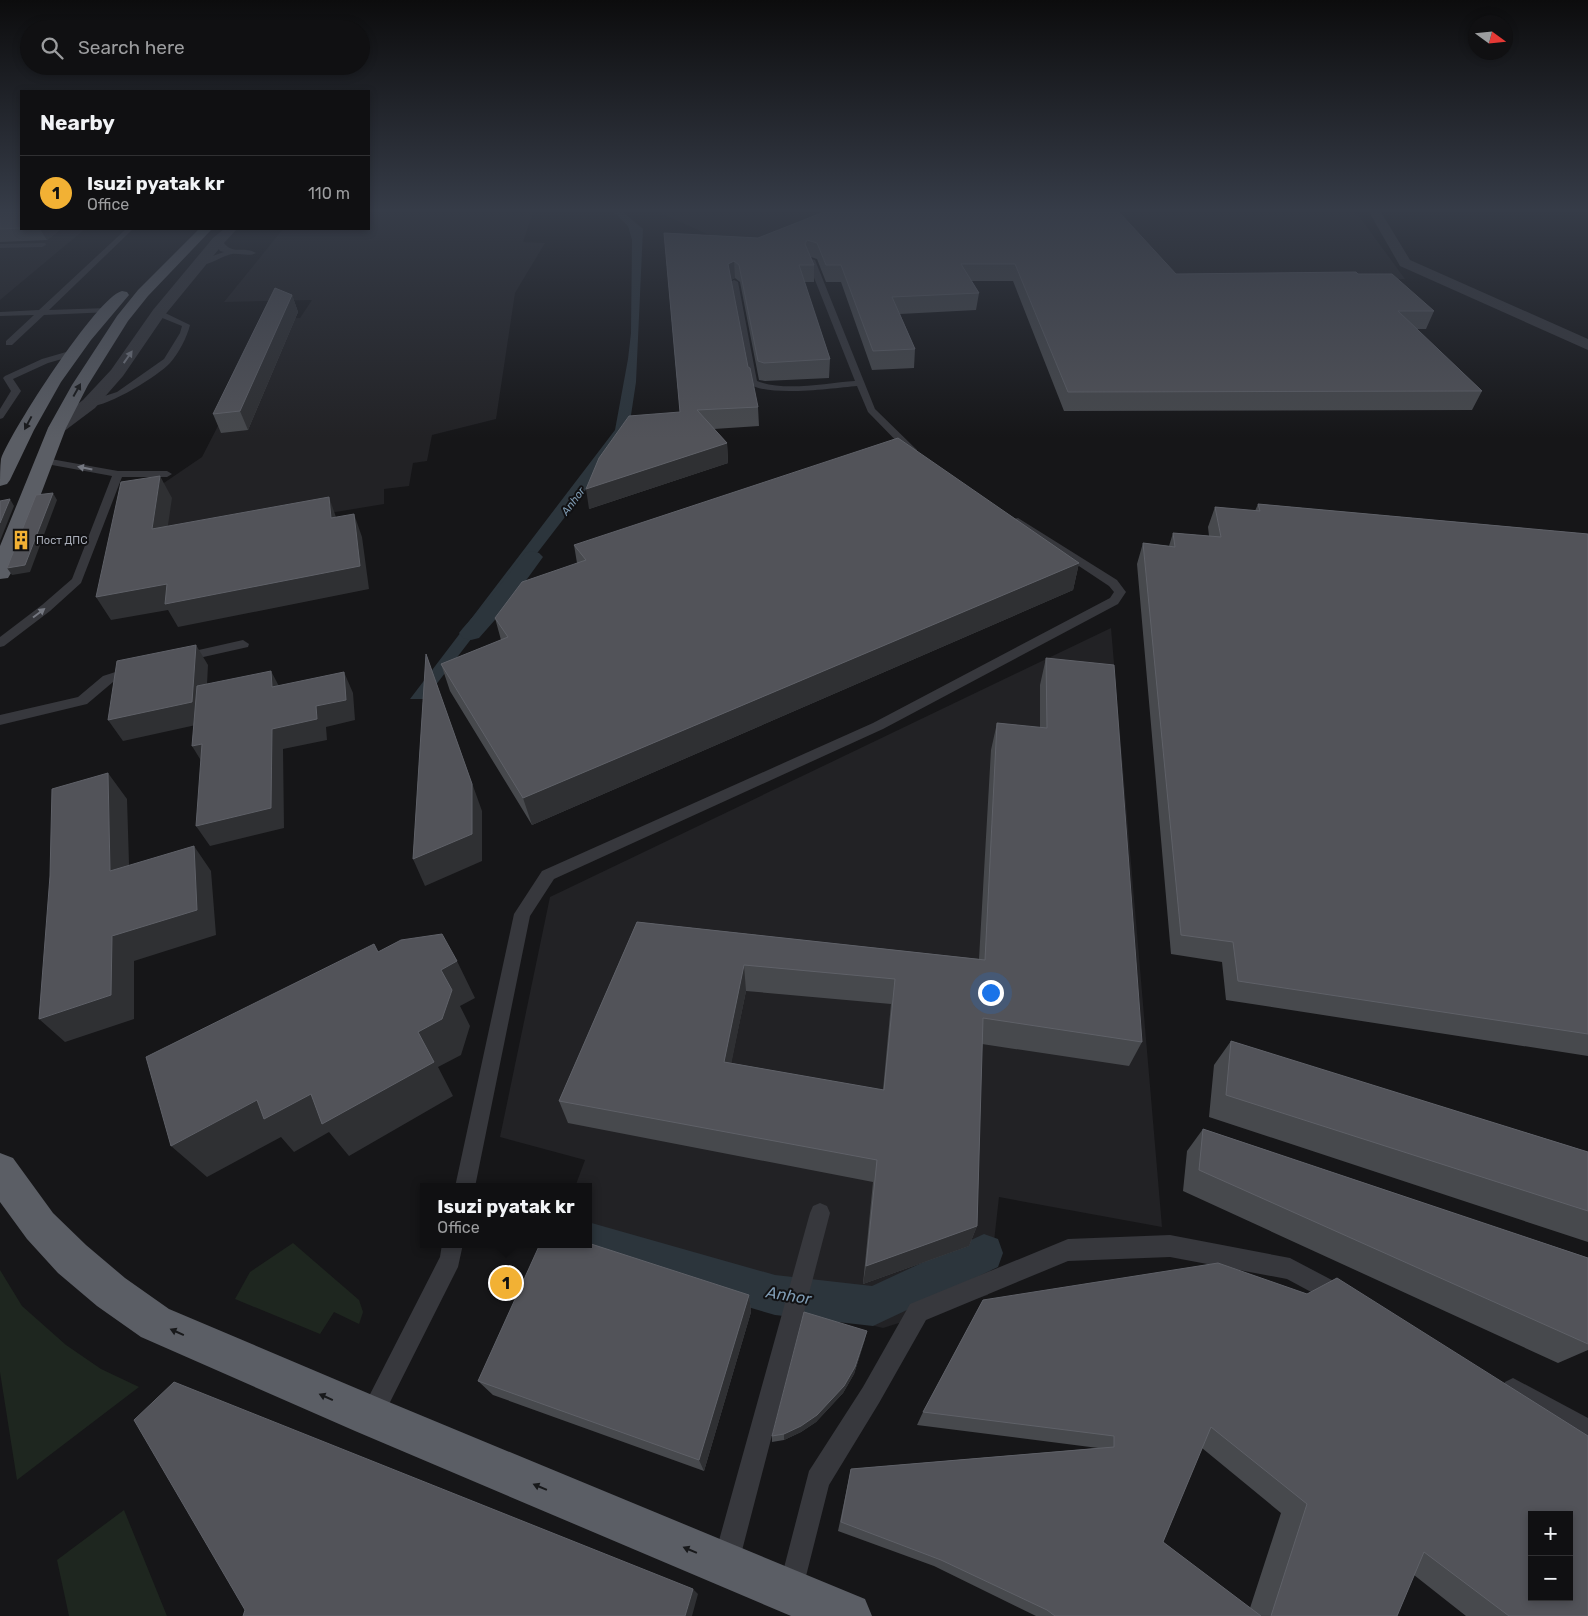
<!DOCTYPE html>
<html lang="en">
<head>
<meta charset="utf-8">
<style>
	body { margin:0; font-family:Rubik,sans-serif; background:#1e1e20; color:#f1f3f6 }
	.controls { position:absolute; right:15px; bottom:15px; display:grid; overflow:hidden; border-radius:0px; box-shadow:0 2px 8px #0003 }
	.controls button { width:45px; height:45px; display:grid; place-items:center; padding:0; border:0; border-bottom:1px solid #303032; background:#101012; color:#f1f3f6; font:25px sans-serif }
	.compass { position:absolute; left:1468px; top:15px; width:45px; height:45px; border-radius:50%; background:#101012; box-shadow:0 2px 8px #0003; rotate:105deg }
	.you { position:absolute; left:990px; top:992px; width:18px; height:18px; margin:-12px; border:4px solid #fff; border-radius:50%; background:#1a73e8; box-shadow:0 0 0 8px #1a73e833 }
	.badge { display:grid; place-items:center; width:32px; height:32px; border-radius:50%; background:#f2b134; color:#111; font-size:16px; font-weight:700 }
	.pin { position:absolute; translate:-50% -50%; border:2px solid #fff; box-shadow:0 1px 5px #0006 }
	.popup { position:absolute; left:420px; top:1183px; width:172px; height:65px; box-sizing:border-box; display:grid; place-content:center; border-radius:0px; background:#101012; filter:drop-shadow(0 1px 4px #0005); font-size:16px; white-space:nowrap; color:#9c9d9f }
	.popup b { font-size:19px; color:#f1f3f6 }
	.popup::after { content:''; position:absolute; left:50%; top:100%; margin-left:-10px; border:10px solid transparent; border-top-color:#101012 }
	.list { margin:0; padding:0; list-style:none }
	h2 { display:flex; justify-content:space-between; align-items:center; height:65px; margin:0; padding:0 20px; font-size:21px }
	h2 small { font-size:16px; font-weight:400; color:#9c9d9f }
	.list li { display:grid; grid-template-columns:32px 1fr auto; gap:15px; align-items:center; box-sizing:border-box; height:75px; padding:0 20px; border-top:1px solid #303032 }
	.list b { display:block; font-size:19px; white-space:nowrap }
	.list p { margin:0; font-size:16px; white-space:nowrap; color:#9c9d9f }
	.list em { font-size:16px; font-style:normal; color:#9c9d9f }
	.icon { flex:none; width:28px; height:28px; fill:none; stroke:currentColor; stroke-width:2; stroke-linecap:round; stroke-linejoin:round }
	.map { position:relative; flex:none; width:1588px; height:1616px; overflow:hidden }
	.search { position:absolute; background:#101012; box-shadow:0 2px 8px #0003; left:20px; top:20px; width:350px; height:55px; display:flex; align-items:center; gap:12px; box-sizing:border-box; padding:0 18px; border-radius:28px; color:#9c9d9f; font-size:19px }
	.panel { position:absolute; background:#101012; box-shadow:0 2px 8px #0003; left:20px; top:90px; width:350px; height:140px; border-radius:0px }
	.map>svg:first-child { display:block }
</style>
</head>
<body>
<div class="map">
<svg width="1588" height="1616" viewBox="0 0 1588 1616">
	<rect width="100%" height="100%" fill="#161618"/>
	<path fill="#222225" d="M0 212 21 229H85L0 300Z
		M369 212H533L523 242 545 243 515 293 496 419 432 435 427 461 413 463 409 486 384 489V504L166 540 133 504 202 457 273 319 300 318 312 300 224 302 283 229H369Z
		M658 212H843L747 252Z
		M1114 212H1356L1405 279 1181 281Z
		M1111 628 1162 1227 999 1197 988 1295 883 1328 552 1247 588 1244V1187H575L585 1160 500 1137 550 897Z"/>
	<path fill="#1e261f" d="M293 1243 359 1300 363 1312 359 1324 334 1312 320 1334 235 1299 250 1272Z
		M0 1270 22 1306 66 1345 101 1369 139 1387 17 1480 0 1372Z
		M124 1510 167 1616H69L57 1560Z"/>
	<path fill="#2c353c" d="M614 212H623L643 229 636 382 628 435 425 699H410L615 430 628 359 631 333 632 240 628 226Z"/>
	<g fill="none" stroke-linecap="round" stroke-linejoin="round">
		<path fill="#2c353c" fill-rule="evenodd" d="M532 551 539 553 543 557 509 604 479 638 471 640 463 638 459 633 463 628 493 594 525 553Z
			M588 1222 775 1275 872 1286 984 1234 998 1239 1003 1253 998 1267 873 1326 775 1315 588 1260 574 1255 570 1244H588Z"/>
		<path fill="#37383d" fill-rule="evenodd" d="M126 229H133L49 310 107 308H110V312L44 315 12 345H6V341L34 315 0 316V312L39 310Z
			M215 239H221C232 257 242 245 256 253 249 257 240 253 232 254 221 256 210 266 198 265V261L224 252 220 251 214 241Z
			M45 243 46 245 42 247 0 248V244Z
			M808 258 815 260 875 409 917 450V454H909L868 412 857 386C833 388 766 398 748 383L730 282 734 280 738 282 757 381C784 392 826 383 855 381L807 260Z
			M155 311H161L190 325C187 337 179 353 170 363 158 376 104 410 86 406V402L117 392 164 359 180 333 182 326 155 315Z
			M73 350 76 351V355L48 363 13 379 21 391 3 418 0 419V409L11 391 3 378 5 376 42 359Z
			M45 458 118 471H167L172 474 167 477H122L81 583 50 611 4 646 0 647V637L42 605 72 579 112 476 41 463 40 461Z
			M1018 518 1117 580 1126 592 1118 604 883 729 554 879 530 916 475 1187H455L514 914 542 871 873 723 1110 598 1114 592 1109 586 1014 523 1012 521 1014 519Z
			M243 640 249 644 248 647 181 662 175 658 181 654Z
			M134 666 141 670 139 673 113 682 87 704 0 725V715L78 697 103 676Z
			M820 1203 827 1206 830 1213 739 1562 735 1571 726 1575 717 1571 713 1562 810 1213 813 1206Z
			M1170 1235 1290 1258 1347 1288 1350 1296 1347 1304 1339 1307 1287 1279 1170 1257 1068 1261 926 1320 879 1403 829 1485 800 1600 791 1604 782 1600 778 1591 809 1471 863 1387 910 1304 1068 1239Z
			M442 1244H463L458 1267 379 1424 371 1428 363 1424 359 1416 363 1408 440 1257Z
			M1513 1378 1588 1418V1443L1505 1398 1501 1390 1505 1382Z"/>
		<path fill="#37383d" fill-rule="evenodd" d="M1369 212H1381L1410 260 1588 339V350L1400 266Z"/>
		<path fill="#37383d" fill-rule="evenodd" d="M224 229H237L223 244 164 316 123 376 95 408 63 432 57 433 51 432 48 428 51 424 83 400 111 370 153 310 213 238Z"/>
		<path fill="#5b5e65" fill-rule="evenodd" d="M199 229H212L148 296 128 321 88 385 66 428 11 573 8 578 0 579V546L48 428 72 385 117 316 138 290Z
			M122 291 127 292 129 295 91 340 61 382 34 430 10 480 7 484 0 486C0 478 0 467 1 459 11 431 97 297 122 291Z
			M0 1153 13 1158 53 1213 86 1245 125 1278 169 1309 384 1400 865 1599 872 1616H791L355 1431 141 1337 97 1306 58 1273 27 1239 0 1202Z"/>
	</g>
	<path fill="#47494d" fill-rule="evenodd" d="M0 212H21V229H61L47 240 0 242Z
		M824 212 1176 274H1358L1434 311 1426 329H1416L1482 391 1472 410 1064 411 1013 281H971L979 293 976 310 900 314 915 349 914 368 872 370 841 282H826L817 259 811 257 814 265V282H804L830 359 829 378 765 381 759 380 740 282 735 278 731 280 748 367 758 407 759 426 714 429 727 443 728 463 589 509 680 412 664 233 758 238Z
		M292 295 298 312 248 430 221 433 213 414Z
		M1258 504 1588 534V1056L1226 1000 1222 962 1171 954 1137 564 1143 543 1169 546 1173 533 1209 536 1208 527 1215 507 1255 511Z
		M574 545 1079 563 1073 590 532 825 450 691 441 664 501 640 495 618 577 563Z
		M1046 658 1142 1042 1129 1066 982 1044 977 1226 969 1246 863 1284 873 1182 568 1123 559 1101 637 922 979 959 991 750 997 723 1040 728V685ZM746 991 891 1004 883 1090 731 1063Z
		M1231 1041 1588 1152V1242L1209 1117 1214 1065Z
		M1203 1129 1588 1258V1350L1558 1363 1183 1191 1187 1151Z
		M749 1295 751 1312 704 1471 493 1395 478 1381Z
		M983 1300 1588 1616H1466L1414 1575 1397 1616H1036L934 1566 838 1531 851 1469 1098 1448 917 1425 923 1412ZM1202 1448 1281 1513 1250 1608 1163 1542Z
		M865 1339 854 1374 843 1393 816 1422 801 1432 784 1440 772 1442V1436Z"/>
	<path fill="#2f3033" d="M40 229H61L47 240Z
		M734 261 735 278 728 281V264Z
		M292 295 298 312 248 430 240 411Z
		M727 443 728 463 589 509 586 489Z
		M160 476 172 498 164 552 152 529Z
		M53 493 57 500 30 572 12 575 7 568Z
		M329 497 337 520 331 518Z
		M10 499 14 506 0 541V523Z
		M354 514 362 537 369 589 178 627 168 610 111 620 96 597Z
		M1079 563 1073 590 532 825 523 798Z
		M196 645 208 665 205 723 123 741 108 720Z
		M426 654 482 811V861L425 886 413 859Z
		M271 671 282 692 272 687Z
		M344 672 353 693 355 720 326 727 327 740 283 749 284 828 210 846 196 826 272 729Z
		M202 744 205 767 192 746Z
		M108 773 127 799 130 896 110 871Z
		M194 846 211 871 216 935 134 961V1019L65 1042 39 1019Z
		M457 961 475 998 460 1006 470 1026 461 1055 438 1067 453 1096 349 1156 329 1132 294 1152 281 1137 207 1177 171 1146 257 1100 311 1094 418 1032 441 970Z
		M744 965 746 991 727 1085 724 1062Z
		M977 1226 969 1246 863 1284 866 1266Z
		M749 1295 751 1312 704 1471 699 1460Z
		M867 1331 865 1339 854 1374 843 1393 816 1422 801 1432 784 1440V1434Z
		M693 1589 698 1594 692 1616H685Z"/>
	<path fill="#525359" stroke="#5f6168" fill-rule="evenodd" d="M0 212H21V228L0 229Z
		M824 212H1119L1176 274 1356 272 1358 274H1392L1434 311H1398L1482 391 1068 392 1015 264H961L979 293 892 297 915 349 873 351 841 265H826L817 243 807 240 805 244 814 265H799L830 359 764 363 758 361 739 265 734 261 728 264 748 367 750 368 758 407 697 410 727 443 586 489 599 458 629 416 680 412 664 233 758 238Z
		M275 288 292 295 240 411 213 414Z
		M898 438 1079 563 523 798 441 664 508 637 495 618 522 582 586 560 574 545Z
		M160 476 152 529 329 497 331 518 354 514 360 566 165 604 167 584 96 597 121 482Z
		M53 493 25 565 7 568 36 495Z
		M10 499 0 523V501Z
		M1258 504 1588 534V1034L1238 981 1233 942 1181 935 1143 543 1175 547 1173 533 1221 537 1215 507 1260 511Z
		M196 645 192 702 108 720 117 661Z
		M426 654 472 784V834L413 859Z
		M1046 658 1114 665 1142 1042 983 1018 977 1226 866 1266 877 1160 559 1101 637 922 985 960 997 723 1047 728ZM744 965 895 979 884 1090 724 1062Z
		M271 671 272 687 344 672 346 700 316 706 317 719 272 729 271 808 196 826 202 744 192 746 197 686Z
		M108 773 110 871 194 846 197 910 112 936 111 995 39 1019 50 876 52 789Z
		M442 934 457 961 441 970 452 990 442 1019 418 1032 434 1062 322 1124 311 1094 264 1119 257 1100 171 1146 146 1057 374 944 378 952 401 940Z
		M1231 1041 1588 1152V1211L1226 1095Z
		M1203 1129 1588 1258V1344L1199 1170Z
		M588 1243 749 1295 699 1460 478 1381 540 1244H588Z
		M1218 1263 1307 1294 1337 1278 1588 1436V1616H1509L1424 1552 1397 1616H1271L1307 1504 1211 1427 1163 1542 1261 1616H1055L1047 1610 941 1560 841 1522 851 1469 1114 1447V1436L923 1412 983 1300ZM1532 1515H1569V1597H1532Z
		M804 1312 867 1331 855 1367 844 1386 817 1415 801 1426 784 1434 772 1436Z
		M174 1382 693 1589 685 1616H243L245 1610 134 1420Z"/>
	<defs><path id="oneway-solid" d="M-6-.8H1V-3.2L6.5 0L1 3.2V.8H-6Z" transform="scale(1.25)"/></defs>
	<g fill="#757881">
		<use href="#oneway-solid" transform="translate(128 357) rotate(-55)"/>
		<use href="#oneway-solid" transform="translate(85 468) rotate(-169)"/>
		<use href="#oneway-solid" transform="translate(39 613) rotate(-37)"/>
	</g>
	<g fill="#18191b">
		<use href="#oneway-solid" transform="translate(77 390) rotate(-61)"/>
		<use href="#oneway-solid" transform="translate(28 423) rotate(118)"/>
		<use href="#oneway-solid" transform="translate(177 1332) rotate(-156)"/>
		<use href="#oneway-solid" transform="translate(326 1397) rotate(-156)"/>
		<use href="#oneway-solid" transform="translate(540 1487) rotate(-157)"/>
		<use href="#oneway-solid" transform="translate(690 1550) rotate(-157)"/>
	</g>
	<linearGradient id="sky" x2="0" y2="1"><stop stop-color="#0c0c0d"/><stop offset="0.48" stop-color="#363c48"/><stop offset="1" stop-color="#363c48" stop-opacity="0"/></linearGradient>
	<rect width="1588" height="438" fill="url(#sky)"/>
	<defs>
		<symbol id="building-bare" viewBox="-9 -9 18 18"><path d="M-4-6H4V6H1V3H-1V6H-4ZM-2.5-4.3h1.7v1.8h-1.7ZM.8-4.3h1.7v1.8H.8ZM-2.5-1h1.7V.8h-1.7ZM.8-1h1.7V.8H.8Z" fill="#f2b134" stroke="#111113" stroke-width="2.5" paint-order="stroke"/></symbol>
	</defs>
	<g fill-rule="evenodd">
		<use href="#building-bare" x="7" y="526" width="28" height="28"/>
	</g>
	<g text-anchor="middle" stroke-width="4" stroke-linejoin="round" paint-order="stroke">
		<g font-size="11" font-style="italic" fill="#7f9bb3" stroke="#111113">
			<text transform="translate(573 501) rotate(-53)" y="4">Anhor</text>
		</g>
		<g font-size="11" fill="#a8adb8" stroke="#111113" text-anchor="start">
			<text x="36" y="544">Пост ДПС</text>
		</g>
		<g font-size="16" font-style="italic" fill="#7f9bb3" stroke="#111113">
			<text transform="translate(789 1295) rotate(9)" y="6">Anhor</text>
		</g>
	</g>
</svg>
<div class="controls">
<button>+</button>
<button>−</button>
</div>
<svg class="compass" viewBox="-18 -18 36 36"><path d="M0-13l5 13h-10z" fill="#e53935"/><path d="M0 13l5-13h-10z" fill="#9c9d9f"/></svg>
<div class="you"></div>
<div class="pin badge" style="left:506px;top:1283px">1</div>
<div class="popup"><b>Isuzi pyatak kr</b>Office</div>
<div class="search"><svg class="icon" aria-label="search" viewBox="0 0 24 24"><circle cx="10" cy="10" r="6"/><path d="M15 15l6 6"/></svg>Search here</div>
<section class="panel">
<h2>Nearby<small></small></h2>
<ul class="list">
<li><span class="badge">1</span><div><b>Isuzi pyatak kr</b><p>Office</p></div><em>110 m</em></li>
</ul>
</section>
</div>
</body>
</html>
